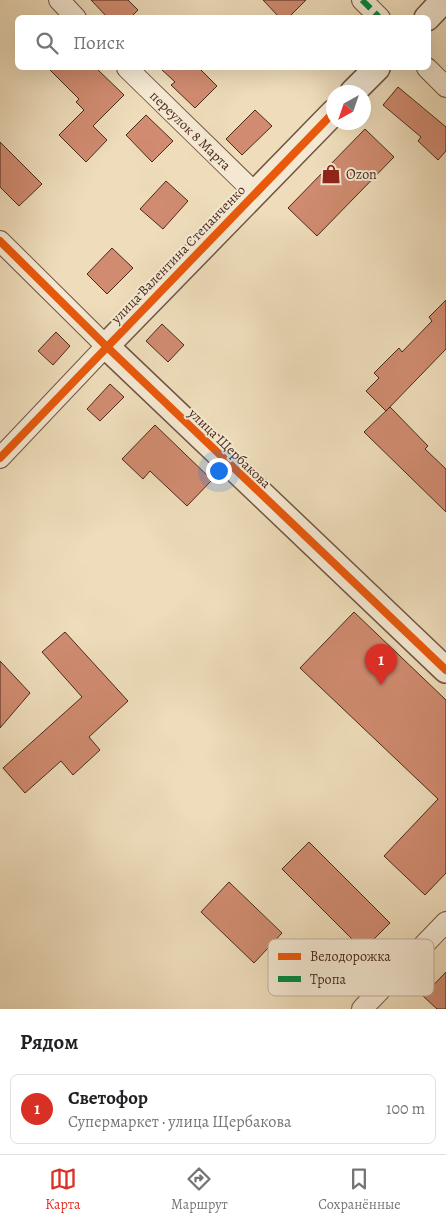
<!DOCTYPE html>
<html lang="ru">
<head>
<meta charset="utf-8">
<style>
	body { margin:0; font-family:Alegreya,serif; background:#f2f2f2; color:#202124 }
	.compass { position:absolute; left:326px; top:85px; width:45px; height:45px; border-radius:50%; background:#fff; box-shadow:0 5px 20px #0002; rotate:220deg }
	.you { position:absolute; left:218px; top:470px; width:18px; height:18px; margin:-12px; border:4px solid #fff; border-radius:50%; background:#1a73e8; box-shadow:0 0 0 8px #1a73e833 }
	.badge { display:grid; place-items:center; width:32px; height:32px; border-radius:50%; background:#d93025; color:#fff; font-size:16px; font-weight:700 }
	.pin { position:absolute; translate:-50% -41px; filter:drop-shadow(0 1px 2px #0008) }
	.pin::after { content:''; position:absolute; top:26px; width:18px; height:15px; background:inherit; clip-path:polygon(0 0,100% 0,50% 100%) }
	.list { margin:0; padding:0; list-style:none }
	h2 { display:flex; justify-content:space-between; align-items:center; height:65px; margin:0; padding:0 20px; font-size:21px }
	h2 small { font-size:16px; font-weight:400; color:#757577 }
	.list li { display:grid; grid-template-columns:32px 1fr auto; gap:15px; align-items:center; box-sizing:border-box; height:70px; margin:0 10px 10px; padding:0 10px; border:1px solid #e0e0e0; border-radius:8px }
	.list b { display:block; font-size:19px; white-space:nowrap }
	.list p { margin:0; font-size:16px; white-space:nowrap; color:#757577 }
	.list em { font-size:16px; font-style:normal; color:#757577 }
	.icon { flex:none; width:28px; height:28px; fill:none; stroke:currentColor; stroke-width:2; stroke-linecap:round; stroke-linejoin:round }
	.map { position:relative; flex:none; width:446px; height:1009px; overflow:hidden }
	.search { position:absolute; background:#fff; box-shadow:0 5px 20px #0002; left:15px; right:15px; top:15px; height:55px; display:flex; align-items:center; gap:12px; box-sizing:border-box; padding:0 18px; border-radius:8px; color:#757577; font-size:19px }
	.sheet { height:145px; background:#fff }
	nav { display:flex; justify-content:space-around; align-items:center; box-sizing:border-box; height:70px; border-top:1px solid #e0e0e0; background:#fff; font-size:14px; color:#757577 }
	nav a { display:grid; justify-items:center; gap:2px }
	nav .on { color:#d93025 }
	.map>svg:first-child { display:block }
</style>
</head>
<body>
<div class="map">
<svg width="446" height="1009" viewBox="0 0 446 1009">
	<rect width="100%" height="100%" fill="#eedcba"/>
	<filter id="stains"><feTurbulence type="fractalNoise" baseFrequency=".004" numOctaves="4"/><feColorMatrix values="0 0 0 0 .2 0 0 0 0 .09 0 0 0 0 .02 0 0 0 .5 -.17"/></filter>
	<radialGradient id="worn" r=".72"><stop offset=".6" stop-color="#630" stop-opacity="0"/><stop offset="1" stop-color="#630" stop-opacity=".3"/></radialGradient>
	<path fill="#d08b70" stroke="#492a19" d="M91 0H128L138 10 130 18H108Z
		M263 0H306L288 18H280Z
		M48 68H96L124 95 93 126 107 140 86 162 59 135 84 110 76 102 79 99Z
		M160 68H199L217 86 195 108 171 85 175 82Z
		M398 87 446 127V151L438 160 418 141 421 137 383 105Z
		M255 110 272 126 242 155 226 139Z
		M146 115 173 141 152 162 126 135Z
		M365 129 394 157 317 236 288 208Z
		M0 142 42 184 19 206 0 187Z
		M166 181 188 201 163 229 140 209Z
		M112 248 133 268 107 294 87 274Z
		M446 300V349L386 411 366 391 379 378 374 373 399 348 402 352 432 321 429 317Z
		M162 324 184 345 168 362 146 341Z
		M56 332 70 346 53 365 38 351Z
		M110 384 124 397 100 421 87 409Z
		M390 407 428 446 425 449 446 469V512L364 432Z
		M155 425 212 480 187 506 150 471 143 479 122 459Z
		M354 612 446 700V873L425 895 384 856 438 799 300 668Z
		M65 632 128 701 89 737 100 750 73 775 61 761 25 793 3 768 82 697 42 652Z
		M0 661 30 693 0 728Z
		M309 842 390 923 363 950 282 869Z
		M229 882 282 933 254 963 201 912Z
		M446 972V1009H437L423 996Z"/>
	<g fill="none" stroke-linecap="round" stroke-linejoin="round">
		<defs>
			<g id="minor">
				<path d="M59 0 76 18"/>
				<path d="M362 0 380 18"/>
				<path id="s1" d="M127 68 255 193"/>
				<path d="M427 68 446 87"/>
				<path d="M0 241 106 346 0 458"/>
				<path d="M362 1009 446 922"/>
			</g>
			<path id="tertiary" d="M427 18 444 0
				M353 92 377 68
				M334 112 106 346 446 670"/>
		</defs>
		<use href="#minor" stroke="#725641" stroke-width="22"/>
		<use href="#tertiary" stroke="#725641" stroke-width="28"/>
		<use href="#minor" stroke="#f4e8d2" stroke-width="20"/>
		<use href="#tertiary" stroke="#f4e8d2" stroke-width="25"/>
		<path stroke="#00873e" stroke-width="6" stroke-dasharray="12 6" stroke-linecap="butt" d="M362 0 380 18"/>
		<defs>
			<path id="cycleway" d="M0 241 106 346 446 670
				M0 458 334 112"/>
		</defs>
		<use href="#cycleway" stroke="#f4e8d2" stroke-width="11"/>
		<use href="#cycleway" stroke="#e8590c" stroke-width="8"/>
	</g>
	<defs>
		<symbol id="shop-bare" viewBox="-9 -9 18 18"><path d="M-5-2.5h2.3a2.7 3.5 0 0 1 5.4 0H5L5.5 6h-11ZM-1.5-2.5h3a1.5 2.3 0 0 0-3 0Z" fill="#8f2418" stroke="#f4e8d2" stroke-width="2.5" paint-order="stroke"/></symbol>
	</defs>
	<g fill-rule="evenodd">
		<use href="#shop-bare" x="317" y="160" width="28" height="28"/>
	</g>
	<g text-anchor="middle" stroke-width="4" stroke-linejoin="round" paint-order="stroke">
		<g font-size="14" fill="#492a19" stroke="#f4e8d2">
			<text dy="5" stroke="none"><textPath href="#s1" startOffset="89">переулок 8 Марта</textPath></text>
			<text transform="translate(178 254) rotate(-46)" y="5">улица Валентина Степанченко</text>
			<text transform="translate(230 448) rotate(44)" y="5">улица Щербакова</text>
		</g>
		<g font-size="14" fill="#492a19" stroke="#f4e8d2" text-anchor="start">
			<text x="346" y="179">Ozon</text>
		</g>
	</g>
	<rect x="268" y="939" width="166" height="57" rx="8" fill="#f4e8d2" stroke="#c1af9a" stroke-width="1"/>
	<rect x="278" y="953" width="23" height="7" fill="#e8590c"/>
	<rect x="278" y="976" width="23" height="6" fill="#00873e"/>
	<g font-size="14" fill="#492a19">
		<text x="310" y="961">Велодорожка</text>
		<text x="310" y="984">Тропа</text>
	</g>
	<rect width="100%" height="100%" filter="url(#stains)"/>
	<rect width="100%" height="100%" fill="url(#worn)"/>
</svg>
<svg class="compass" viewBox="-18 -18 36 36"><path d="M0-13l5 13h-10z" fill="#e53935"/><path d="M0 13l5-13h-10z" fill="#757577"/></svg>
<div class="you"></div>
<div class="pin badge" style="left:381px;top:685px">1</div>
<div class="search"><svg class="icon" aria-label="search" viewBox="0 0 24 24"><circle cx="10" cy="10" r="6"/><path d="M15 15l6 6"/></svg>Поиск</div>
</div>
<section class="sheet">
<h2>Рядом<small></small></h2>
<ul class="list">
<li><span class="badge">1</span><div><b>Светофор</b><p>Супермаркет · улица Щербакова</p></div><em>100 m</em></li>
</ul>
</section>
<nav>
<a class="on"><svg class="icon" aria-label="map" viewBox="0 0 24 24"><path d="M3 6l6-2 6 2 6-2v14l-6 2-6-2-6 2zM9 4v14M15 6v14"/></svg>Карта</a>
<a><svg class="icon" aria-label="directions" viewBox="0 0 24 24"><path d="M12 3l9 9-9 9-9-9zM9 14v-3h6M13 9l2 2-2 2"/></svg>Маршрут</a>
<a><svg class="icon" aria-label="saved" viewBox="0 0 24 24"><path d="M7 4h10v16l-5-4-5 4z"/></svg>Сохранённые</a>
</nav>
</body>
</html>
